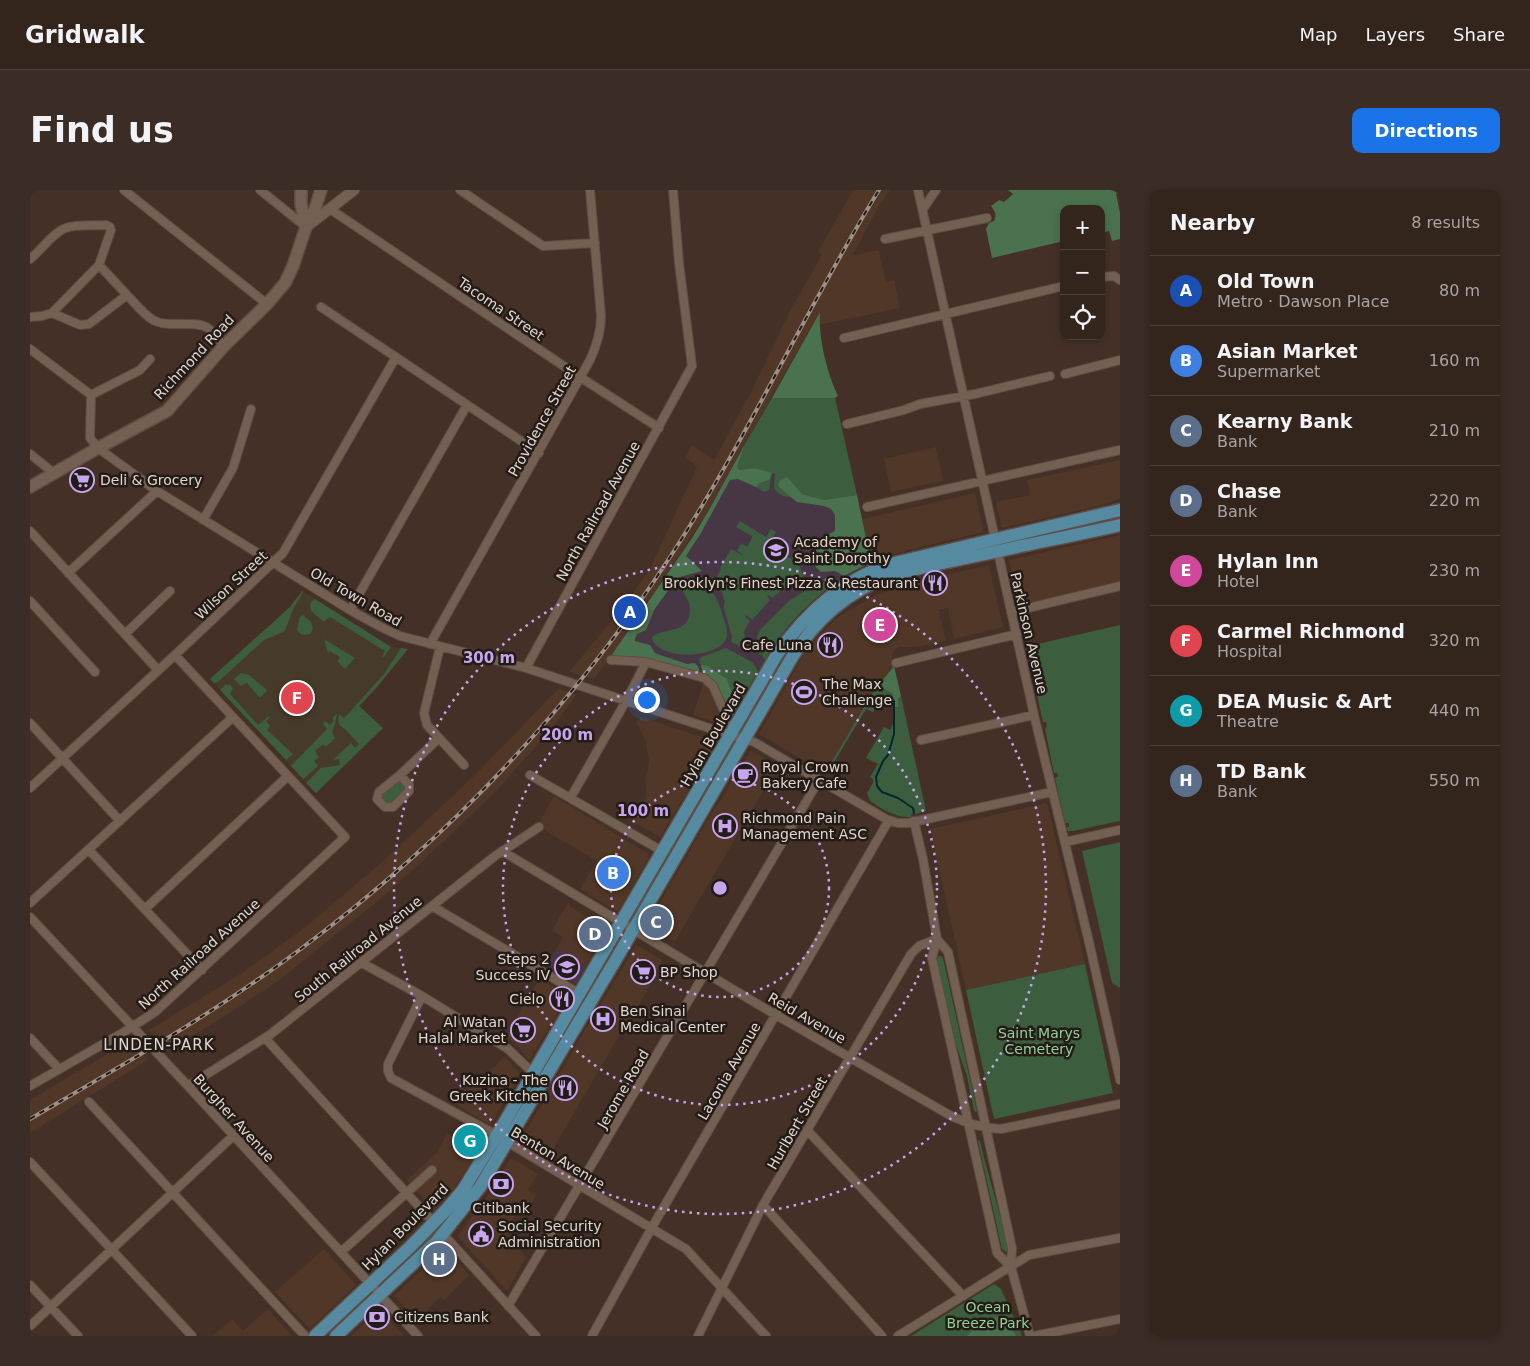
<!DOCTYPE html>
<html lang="en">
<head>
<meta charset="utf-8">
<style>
	body { margin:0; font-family:"DejaVu Sans",sans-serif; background:#3b2c25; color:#f1f3f6 }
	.controls { position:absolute; right:15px; top:15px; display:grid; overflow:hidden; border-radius:10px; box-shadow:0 2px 8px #0003 }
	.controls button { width:45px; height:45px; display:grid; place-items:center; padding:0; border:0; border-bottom:1px solid #4e413b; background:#33241c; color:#f1f3f6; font:25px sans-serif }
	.you { position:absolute; left:616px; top:509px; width:18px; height:18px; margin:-12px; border:4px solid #fff; border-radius:50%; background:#1a73e8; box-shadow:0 0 0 8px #1a73e833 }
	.badge { display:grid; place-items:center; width:32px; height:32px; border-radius:50%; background:#1a73e8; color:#fff; font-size:16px; font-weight:700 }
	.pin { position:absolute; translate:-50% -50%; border:2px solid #fff; box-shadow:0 1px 5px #0006 }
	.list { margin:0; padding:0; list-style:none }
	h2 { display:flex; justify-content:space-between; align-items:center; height:65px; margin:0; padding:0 20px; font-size:21px }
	h2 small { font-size:16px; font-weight:400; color:#a9a4a3 }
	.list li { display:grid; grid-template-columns:32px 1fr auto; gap:15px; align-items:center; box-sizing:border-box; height:70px; padding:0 20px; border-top:1px solid #4e413b }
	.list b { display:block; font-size:19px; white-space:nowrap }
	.list p { margin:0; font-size:16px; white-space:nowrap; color:#a9a4a3 }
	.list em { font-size:16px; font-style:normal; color:#a9a4a3 }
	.icon { flex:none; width:28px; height:28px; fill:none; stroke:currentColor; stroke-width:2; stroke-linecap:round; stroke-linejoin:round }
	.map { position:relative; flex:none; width:1090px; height:1146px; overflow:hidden; border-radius:10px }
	header { display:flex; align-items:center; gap:30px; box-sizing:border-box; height:70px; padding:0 25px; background:#33241c; border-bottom:1px solid #4e413b }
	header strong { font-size:24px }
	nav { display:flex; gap:28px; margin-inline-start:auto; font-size:18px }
	.intro { display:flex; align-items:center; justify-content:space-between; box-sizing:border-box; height:120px; padding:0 30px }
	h1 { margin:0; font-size:35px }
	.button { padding:12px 22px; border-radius:10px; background:#1a73e8; color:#fff; font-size:18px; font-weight:700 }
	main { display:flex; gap:30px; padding:0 30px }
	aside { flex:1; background:#33241c; border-radius:10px; box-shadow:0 2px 8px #0003 }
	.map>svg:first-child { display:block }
</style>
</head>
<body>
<header>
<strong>Gridwalk</strong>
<nav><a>Map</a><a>Layers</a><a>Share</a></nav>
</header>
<div class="intro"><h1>Find us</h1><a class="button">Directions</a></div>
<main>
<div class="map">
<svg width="1090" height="1146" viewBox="0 0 1090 1146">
	<rect width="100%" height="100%" fill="#443026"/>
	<path fill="#503728" d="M823 0H860L849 16 823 65 849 60 856 92 864 90 870 118 789 135V123L707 268 679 320 589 455 564 489 539 482 592 418 620 379 667 276 655 268 662 255 684 270 722 200 761 119 792 65 788 62Z
		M906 257 913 291 861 302 854 269Z
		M1090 270V309L1073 315 972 338 966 312 1000 305 997 290Z
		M945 303 954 342 878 360 841 372 832 329Z
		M1090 345V391L1028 408 989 416 979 370Z
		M959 375 973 437 924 449 918 418 909 420 916 451 887 457H869L865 460 862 465 864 476 852 491 848 492 795 583 729 544 774 464 787 448 808 427 848 404 868 397 900 388Z
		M674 492 681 499 691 531 690 534 663 525Z
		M528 499 546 505 524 536 468 599 413 652 353 707 247 792 203 821 139 860 119 840 212 783 273 739 351 673 446 584Z
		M611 527 687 552 630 647 602 631 616 607 615 588 617 585 619 571 615 549 606 532Z
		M721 560 748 576 645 751 617 735 674 636Z
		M524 606 620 665 588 722 550 699 567 671 518 642 508 634Z
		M1017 613 1055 774 936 800 900 639Z
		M539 711V716L577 738 546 794 516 776 533 747 522 740Z
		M606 755 633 770 606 821 604 820 518 968 490 951 556 838Z
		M509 789 538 806 499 870 485 853 476 847Z
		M99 851 118 870 0 943V910Z
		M475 867 491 884 461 935 427 916 443 888 451 889Z
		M433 937 453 949 454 951 423 1000 404 1021 377 990 407 962 417 944 427 949Z
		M481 968 508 984 498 1000 506 1005 494 1027 486 1024 476 1044 496 1067 477 1101 427 1046 457 1007Z
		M415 1058 439 1085 414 1110 411 1107 386 1130 364 1106Z
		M294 1059 326 1095 280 1139 245 1102Z
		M238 1119 262 1146H183L202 1129 213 1141Z
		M349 1119 374 1146H321Z"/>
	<path fill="#473744" d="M742 208H805L841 372 805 393 788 405 768 425 743 457 702 527 683 492 619 470 604 467 581 466 662 348 679 320 707 268Z
		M527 759 556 776 546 794 516 776Z"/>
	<path fill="#463b2b" d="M272 401 361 457 378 459 347 497 329 516 353 538 286 603 180 489 260 417Z"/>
	<path fill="#3c5e3f" d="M742 208H805L827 305 794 310 750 298 761 307C753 307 748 304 744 298L745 284 742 283 739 300 734 302 726 297 730 293 739 290 724 278 710 280 707 277 715 254Z
		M710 331 736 347 741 339 746 342 739 354 749 360 750 362 768 373 774 386 753 399 749 394 747 396 751 401 742 408 739 405 737 406 740 410 722 430 716 425 715 427 720 431 714 441 716 456 714 458 701 452 702 447 694 418V414L695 412 692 402 685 397 682 387 700 397 701 396 687 387 691 379 690 378 701 359 712 365V364L707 361 711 353 717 357 722 348V346L706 337Z
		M660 390 672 392C673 394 674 397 676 399 679 402 683 402 685 406 689 412 691 420 693 427 695 433 698 440 697 446 692 470 625 471 622 447 634 437 660 445 660 419 660 409 651 402 650 393L653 391Z
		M797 391 805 393C776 414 753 438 735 470L731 464H729L727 447 730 440 760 410 780 398Z
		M272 401 273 402 263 419 255 441 234 450 188 492 184 493 180 489 260 417Z
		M285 409 361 457 353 468 352 467 355 461 300 427 293 432V431L281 421 280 413Z
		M273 425 281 432 283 439 280 444 272 445 267 440 270 427Z
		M1090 435V631L1043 641H1038L1036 637H1039V633H1035L1025 588 1028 586 1027 583H1024L1015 539 1017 536 1016 532H1013L998 464 1000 463 999 456Z
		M294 449 325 468 315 479 307 471 310 468 306 464 305 465 300 461 298 463Z
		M371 458 378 459 347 497 329 516 353 538 286 603 276 593 291 578 310 575 309 569 303 570 321 553 325 558 329 554 314 538H313C307 533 308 531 309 524L314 528 319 523 354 484Z
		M696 458 722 472 728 481 706 519 704 507 697 489 682 478 671 475 669 470 671 467Z
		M211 483 219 485 237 500 230 508 217 493 211 496 204 489Z
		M196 494 198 496 199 494 203 498 200 504 228 535 239 526 240 527 236 531 240 536 237 540 263 564 256 570 190 500Z
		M847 495 863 504 861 517 858 510 852 507 843 522 836 519 797 584 795 583Z
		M871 506 896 621 885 624 882 623 881 627C866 628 852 619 840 611L837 603 843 593V589L840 587 848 574 836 568 854 537 860 540 864 531V517H868V510Z
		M307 523 305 534 302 542 305 548 297 556 292 555 285 561 289 567 284 571 288 576 273 589 261 576 297 539 293 534 295 531 300 535 304 531 302 529Z
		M367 591C372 592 375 595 375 600L361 614C356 614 352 610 352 605Z
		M1090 652V798L1082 793 1052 661Z
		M908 766H911L913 768 947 921 946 922 944 921 937 886 926 855 907 769Z
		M1055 774 1083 903 964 929 936 800Z
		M949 950 950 952C959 988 970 1022 978 1059L976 1062 972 1059 948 951Z
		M964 1094 971 1099 992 1146H881Z"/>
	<path fill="#4a724e" d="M978 0H1090V3L1086 4 1090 23V49L1082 51 1079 41 1071 43V19H1034V51L962 68 956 39 959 33 964 31C967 24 965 22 961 16L969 10 974 12 983 4Z
		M790 122C788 147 797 183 808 206L805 208H742Z
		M715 254 707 277 710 280 724 278 742 283 739 290 730 293 726 297 708 289 700 290 671 343 656 366 672 381 650 387 645 391 624 420 616 440 607 444 605 448V451L620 455 625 463 630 465 657 474 665 473 669 478V484L619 470 604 467 581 466 662 348 679 320Z
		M757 287 772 304 794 310 827 305 841 372 814 386 805 381 791 382 784 375 787 353 789 349 805 341V325L801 319 794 316 767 312 750 298 748 295 750 291Z
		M671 475 678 476 697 489 704 507 706 519 702 527H699L673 486Z
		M864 476 871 506 868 509V517H861L863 504 847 495 848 492 852 491Z
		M975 1125 986 1146H937L951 1132Z"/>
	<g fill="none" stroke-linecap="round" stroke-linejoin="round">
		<path stroke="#00292e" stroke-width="2" d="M864 511V544L858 565 853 571 846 587 847 596 852 602 868 608 883 618 884 623"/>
		<defs>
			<path id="minor" d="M94 0 237 114
				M230 0 276 37
				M430 0 513 56 565 53
				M888 0 1004 525 1059 752 1090 890
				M300 19 550 187 629 238
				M893 19 906 0
				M855 49 957 28
				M0 69C12 60 23 42 36 38 46 34 65 36 76 35L80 37 81 40 69 75 22 123 12 126 0 127
				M69 75 97 105
				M1071 87 1084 86 1090 90
				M291 117 509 263
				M22 123 50 135 59 134 97 105C105 113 113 124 123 130 139 139 163 129 178 138 184 143 189 150 194 156
				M814 148 1034 96
				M0 159 61 205
				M1035 184 1090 170
				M61 205 60 248 68 258 127 301 320 420 351 437 370 446 496 478 691 542 724 552 856 629 868 633H878L1022 602
				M61 205 110 180 120 169
				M817 234 874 220 890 214 945 204 1020 186
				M0 264 25 284
				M837 317 1090 260
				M173 330 203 278 221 219
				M0 341 128 480
				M38 383 127 301
				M0 411 65 482
				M320 420 437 215
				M981 422 1090 396
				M95 444 140 401
				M400 454 560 170C567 155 571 142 571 126L560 0
				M410 457 394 523 397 535 434 575
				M581 470 616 472 674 488 683 496 698 530 704 539
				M866 473 987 444
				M496 478 662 176 649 73 643 0
				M0 533 90 631
				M891 550 1004 525
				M370 585 379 595V601L363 617H355L347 609 349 602 370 585 409 548
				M500 585 632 661
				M0 598 145 465 253 363 366 167
				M541 607 596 511 616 472
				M884 631 893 669 907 749 902 768 967 1063 981 1077
				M1035 652 1090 640
				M59 660 172 780
				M472 661 746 825 923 927C939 934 953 938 971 939L1090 914
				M0 713 203 527
				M402 716 550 804
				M115 719 258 586
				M0 727 158 896 388 1146
				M907 749 918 762 982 1058 981 1077 1000 1146
				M332 773 392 806 478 859 503 883
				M392 806 358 874V881L361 888 459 941 656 1059 736 1146
				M0 848 29 879
				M235 848 404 1033
				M0 896 94 842 125 822 315 647 145 465
				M158 896 241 844 465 666 509 637
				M59 912 275 1146
				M777 940 933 1106
				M0 972 162 1146
				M733 1015 852 1146
				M413 1044 506 1146
				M311 1062 402 980
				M0 1095 48 1146
				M478 1116 789 590
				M0 1136 203 946
				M562 1146 621 1039 859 630
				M668 1146 733 1015 881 764 889 756 907 749
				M868 1146 999 1065 1090 1048
				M1004 1146 1090 1129"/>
			<path id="tertiary" d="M276 37 324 0"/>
			<path id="secondary" d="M271 0V14L276 37
				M0 297 68 258 137 221 194 156 237 114 255 93 263 76 276 37 285 19 291 0"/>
			<path id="primary" d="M285 1146 379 1058 416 1020 433 1000 470 940 746 466C775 423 811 391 860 374L1090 320
				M306 1146 407 1051 450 997 585 771 761 469C784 431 818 400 861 386 888 377 918 372 946 366 994 355 1042 346 1090 335"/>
		</defs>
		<use href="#minor" stroke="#5d4d44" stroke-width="10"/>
		<use href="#tertiary" stroke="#5d4d44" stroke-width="12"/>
		<use href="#secondary" stroke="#5d4d44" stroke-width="14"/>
		<use href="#primary" stroke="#5d4d44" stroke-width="15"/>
		<use href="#minor" stroke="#745f53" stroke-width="8"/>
		<use href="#tertiary" stroke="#745f53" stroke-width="10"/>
		<use href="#secondary" stroke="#745f53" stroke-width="11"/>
		<use href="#primary" stroke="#558aa0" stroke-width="12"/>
		<defs>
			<path id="rail" d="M0 929C91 876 183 824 268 761 415 652 542 518 642 364 718 247 776 119 849 0"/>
		</defs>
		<use href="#rail" stroke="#9e8f87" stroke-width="4"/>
		<use href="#rail" stroke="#231b16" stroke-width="2" stroke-dasharray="5.5" stroke-linecap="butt"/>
	</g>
	<g fill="none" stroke="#c8a6ef" stroke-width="2.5" stroke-dasharray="2.5 5">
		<circle cx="690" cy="698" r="109"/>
		<circle cx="690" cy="698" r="217"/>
		<circle cx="690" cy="698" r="326"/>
	</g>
	<defs>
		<symbol id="supermarket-ring" viewBox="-11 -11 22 22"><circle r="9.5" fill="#231b16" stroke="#c8a6ef" stroke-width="1.5"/><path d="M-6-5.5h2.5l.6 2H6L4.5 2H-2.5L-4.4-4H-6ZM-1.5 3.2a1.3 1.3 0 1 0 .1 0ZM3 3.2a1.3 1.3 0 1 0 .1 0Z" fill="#c8a6ef"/></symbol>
		<symbol id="school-ring" viewBox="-11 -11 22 22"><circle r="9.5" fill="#231b16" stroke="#c8a6ef" stroke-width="1.5"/><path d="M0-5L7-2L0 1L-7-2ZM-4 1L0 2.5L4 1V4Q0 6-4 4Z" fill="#c8a6ef"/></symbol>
		<symbol id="restaurant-ring" viewBox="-11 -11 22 22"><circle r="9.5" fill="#231b16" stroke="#c8a6ef" stroke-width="1.5"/><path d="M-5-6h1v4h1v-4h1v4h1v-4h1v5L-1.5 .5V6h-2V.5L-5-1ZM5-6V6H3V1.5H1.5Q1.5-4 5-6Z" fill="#c8a6ef"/></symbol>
		<symbol id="stadium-ring" viewBox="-11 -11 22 22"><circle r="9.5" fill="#231b16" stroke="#c8a6ef" stroke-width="1.5"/><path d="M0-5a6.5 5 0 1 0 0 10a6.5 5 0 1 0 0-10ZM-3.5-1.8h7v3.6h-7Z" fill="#c8a6ef"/></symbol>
		<symbol id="cafe-ring" viewBox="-11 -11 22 22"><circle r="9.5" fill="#231b16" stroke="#c8a6ef" stroke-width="1.5"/><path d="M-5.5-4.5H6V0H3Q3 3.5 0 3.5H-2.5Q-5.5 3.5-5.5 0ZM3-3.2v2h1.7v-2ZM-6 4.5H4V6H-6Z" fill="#c8a6ef"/></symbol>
		<symbol id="hospital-ring" viewBox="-11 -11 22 22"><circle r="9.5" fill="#231b16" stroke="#c8a6ef" stroke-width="1.5"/><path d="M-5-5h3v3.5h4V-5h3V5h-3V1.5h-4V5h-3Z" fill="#c8a6ef"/></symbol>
		<symbol id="bank-ring" viewBox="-11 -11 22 22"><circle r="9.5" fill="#231b16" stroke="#c8a6ef" stroke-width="1.5"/><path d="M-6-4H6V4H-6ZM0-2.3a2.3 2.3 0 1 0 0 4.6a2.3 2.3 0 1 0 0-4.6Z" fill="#c8a6ef"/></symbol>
		<symbol id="civic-ring" viewBox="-11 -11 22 22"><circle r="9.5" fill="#231b16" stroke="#c8a6ef" stroke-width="1.5"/><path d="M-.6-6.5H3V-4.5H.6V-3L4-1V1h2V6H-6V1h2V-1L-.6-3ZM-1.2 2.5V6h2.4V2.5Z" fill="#c8a6ef"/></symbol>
	</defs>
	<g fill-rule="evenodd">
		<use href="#supermarket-ring" x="38" y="276" width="28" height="28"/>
		<use href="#school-ring" x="732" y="346" width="28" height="28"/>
		<use href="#restaurant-ring" x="891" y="379" width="28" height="28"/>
		<use href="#restaurant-ring" x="786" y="441" width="28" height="28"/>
		<use href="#stadium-ring" x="760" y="488" width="28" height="28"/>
		<use href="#cafe-ring" x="701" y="571" width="28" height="28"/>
		<use href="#hospital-ring" x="681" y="622" width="28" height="28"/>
		<use href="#school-ring" x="523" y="763" width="28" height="28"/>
		<use href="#supermarket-ring" x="599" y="768" width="28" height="28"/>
		<use href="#restaurant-ring" x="518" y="795" width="28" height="28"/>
		<use href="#hospital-ring" x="559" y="815" width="28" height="28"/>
		<use href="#supermarket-ring" x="479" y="826" width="28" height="28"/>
		<use href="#restaurant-ring" x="521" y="884" width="28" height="28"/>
		<use href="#bank-ring" x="457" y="980" width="28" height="28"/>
		<use href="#civic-ring" x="437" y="1030" width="28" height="28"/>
		<use href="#bank-ring" x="333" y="1113" width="28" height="28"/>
	</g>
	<g text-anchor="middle" stroke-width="5" stroke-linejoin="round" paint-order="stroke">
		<g font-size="14" fill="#e1d5ce" stroke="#231b16">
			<text transform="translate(471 119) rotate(34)" y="5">Tacoma Street</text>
			<text transform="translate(164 167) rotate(-47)" y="5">Richmond Road</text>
			<text transform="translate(512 231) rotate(-61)" y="5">Providence Street</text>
			<text transform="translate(568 321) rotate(-61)" y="5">North Railroad Avenue</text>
			<text transform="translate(201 395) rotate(-43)" y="5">Wilson Street</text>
			<text transform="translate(326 407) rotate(30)" y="5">Old Town Road</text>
			<text transform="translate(999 443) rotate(77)" y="5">Parkinson Avenue</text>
			<text transform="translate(683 545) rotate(-60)" y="5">Hylan Boulevard</text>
			<text transform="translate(328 759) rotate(-39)" y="5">South Railroad Avenue</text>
			<text transform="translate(169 764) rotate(-42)" y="5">North Railroad Avenue</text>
			<text transform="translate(777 828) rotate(30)" y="5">Reid Avenue</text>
			<text transform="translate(699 881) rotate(-60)" y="5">Laconia Avenue</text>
			<text transform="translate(593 899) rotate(-60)" y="5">Jerome Road</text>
			<text transform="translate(204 928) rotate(48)" y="5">Burgher Avenue</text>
			<text transform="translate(767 933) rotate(-60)" y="5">Hurlbert Street</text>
			<text transform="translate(528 968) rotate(31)" y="5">Benton Avenue</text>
			<text transform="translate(375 1037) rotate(-45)" y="5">Hylan Boulevard</text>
		</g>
		<g font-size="14" fill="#e1d5ce" stroke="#231b16" text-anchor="start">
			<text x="70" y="295">Deli &amp; Grocery</text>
			<text x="764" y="357">Academy of<tspan x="764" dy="16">Saint Dorothy</tspan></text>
			<text x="888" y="398" text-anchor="end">Brooklyn's Finest Pizza &amp; Restaurant</text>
			<text x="782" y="460" text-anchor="end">Cafe Luna</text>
			<text x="792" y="499">The Max<tspan x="792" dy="16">Challenge</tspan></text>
			<text x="732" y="582">Royal Crown<tspan x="732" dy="16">Bakery Cafe</tspan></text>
			<text x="712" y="633">Richmond Pain<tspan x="712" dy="16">Management ASC</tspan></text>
			<text x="520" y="774" text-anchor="end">Steps 2<tspan x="520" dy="16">Success IV</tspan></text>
			<text x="630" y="787">BP Shop</text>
			<text x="514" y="814" text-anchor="end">Cielo</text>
			<text x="590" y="826">Ben Sinai<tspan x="590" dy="16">Medical Center</tspan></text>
			<text x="476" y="837" text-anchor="end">Al Watan<tspan x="476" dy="16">Halal Market</tspan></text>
			<text x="518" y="895" text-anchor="end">Kuzina - The<tspan x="518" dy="16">Greek Kitchen</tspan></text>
			<text x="471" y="1023" text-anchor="middle">Citibank</text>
			<text x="468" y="1041">Social Security<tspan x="468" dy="16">Administration</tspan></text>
			<text x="364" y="1132">Citizens Bank</text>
		</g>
		<g font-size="14" fill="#92d197" stroke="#231b16">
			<text x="1009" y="848">Saint Marys<tspan x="1009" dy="16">Cemetery</tspan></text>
			<text x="958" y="1122">Ocean<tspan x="958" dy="16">Breeze Park</tspan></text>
		</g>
		<g font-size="15" letter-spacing="1" fill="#e1d5ce" stroke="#231b16">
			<text x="129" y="860">LINDEN-PARK</text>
		</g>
	</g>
	<circle cx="690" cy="698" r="8" fill="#c8a6ef" stroke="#231b16" stroke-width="2.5"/>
	<g font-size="15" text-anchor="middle" font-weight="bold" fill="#c8a6ef" stroke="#231b16" stroke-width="5" stroke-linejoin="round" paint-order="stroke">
		<text x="459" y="473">300 m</text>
		<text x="537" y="550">200 m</text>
		<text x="613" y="626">100 m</text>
	</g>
</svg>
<div class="controls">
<button>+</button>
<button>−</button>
<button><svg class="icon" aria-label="locate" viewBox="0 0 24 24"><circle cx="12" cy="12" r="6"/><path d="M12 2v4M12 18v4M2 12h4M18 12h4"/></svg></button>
</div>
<div class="you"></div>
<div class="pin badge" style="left:600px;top:422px;background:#1a4fb4">A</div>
<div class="pin badge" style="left:583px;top:683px;background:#3f7fe0">B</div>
<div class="pin badge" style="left:626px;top:732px;background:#5c6f8a">C</div>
<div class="pin badge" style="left:565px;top:744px;background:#5c6f8a">D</div>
<div class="pin badge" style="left:850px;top:435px;background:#d1479c">E</div>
<div class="pin badge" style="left:267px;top:508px;background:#e0444e">F</div>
<div class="pin badge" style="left:440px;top:951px;background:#0f9aa8">G</div>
<div class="pin badge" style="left:409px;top:1069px;background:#5c6f8a">H</div>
</div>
<aside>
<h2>Nearby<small>8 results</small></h2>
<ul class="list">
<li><span class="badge" style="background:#1a4fb4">A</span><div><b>Old Town</b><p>Metro · Dawson Place</p></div><em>80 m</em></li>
<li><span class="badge" style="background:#3f7fe0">B</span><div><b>Asian Market</b><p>Supermarket</p></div><em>160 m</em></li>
<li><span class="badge" style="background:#5c6f8a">C</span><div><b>Kearny Bank</b><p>Bank</p></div><em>210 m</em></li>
<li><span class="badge" style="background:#5c6f8a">D</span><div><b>Chase</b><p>Bank</p></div><em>220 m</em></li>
<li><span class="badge" style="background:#d1479c">E</span><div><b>Hylan Inn</b><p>Hotel</p></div><em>230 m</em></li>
<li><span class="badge" style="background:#e0444e">F</span><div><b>Carmel Richmond</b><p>Hospital</p></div><em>320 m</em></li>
<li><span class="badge" style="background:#0f9aa8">G</span><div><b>DEA Music &amp; Art</b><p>Theatre</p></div><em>440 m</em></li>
<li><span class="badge" style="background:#5c6f8a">H</span><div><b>TD Bank</b><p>Bank</p></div><em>550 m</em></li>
</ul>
</aside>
</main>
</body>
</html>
